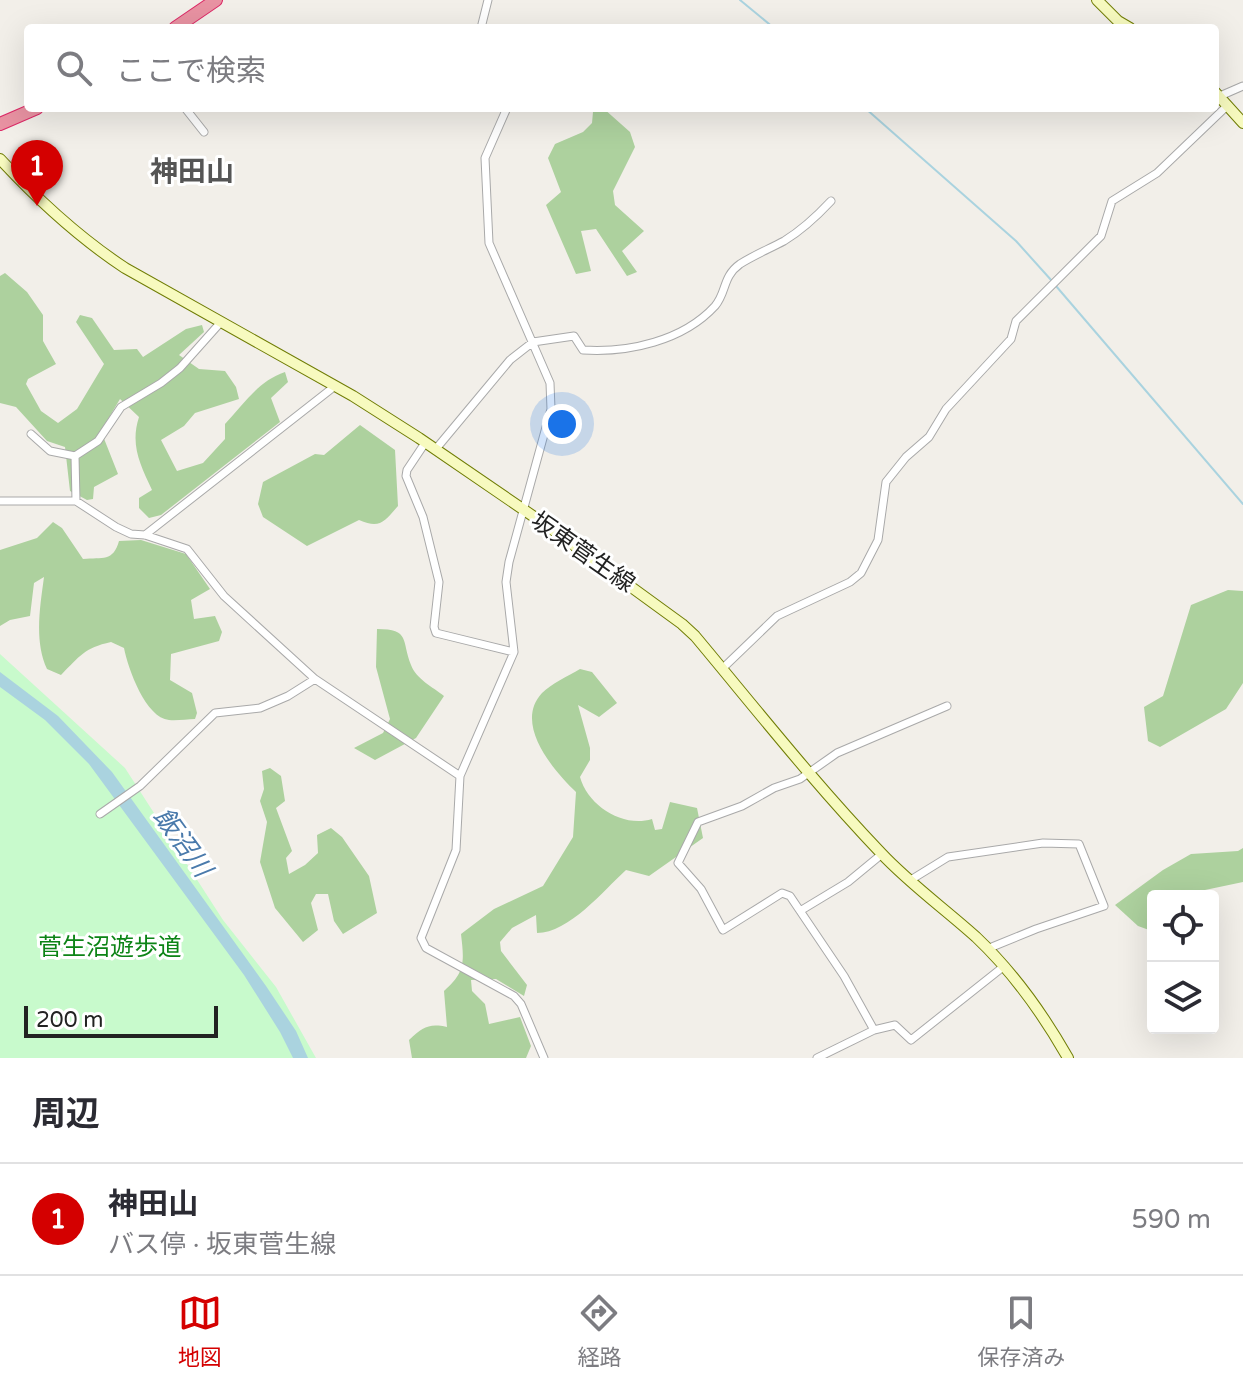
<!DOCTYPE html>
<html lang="ja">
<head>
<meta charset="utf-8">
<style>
	body { margin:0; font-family:"Varela Round","Noto Sans JP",sans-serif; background:#f7f7f7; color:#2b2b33 }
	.controls { position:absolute; right:24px; bottom:24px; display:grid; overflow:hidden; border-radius:8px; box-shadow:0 8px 32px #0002 }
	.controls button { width:72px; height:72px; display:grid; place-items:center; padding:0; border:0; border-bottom:2px solid #e1e1e2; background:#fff; color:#2b2b33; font:40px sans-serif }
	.scale { position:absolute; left:24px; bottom:20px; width:194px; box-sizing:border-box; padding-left:8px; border:4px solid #222; border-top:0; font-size:22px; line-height:28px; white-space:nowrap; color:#222; -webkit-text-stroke:6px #fff; paint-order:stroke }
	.you { position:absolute; left:562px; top:424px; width:28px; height:28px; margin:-20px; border:6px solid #fff; border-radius:50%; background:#1a73e8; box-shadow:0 0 0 12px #1a73e833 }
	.badge { display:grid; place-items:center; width:52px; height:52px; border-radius:50%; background:#d40000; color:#fff; font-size:26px; font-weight:700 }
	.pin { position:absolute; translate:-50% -66px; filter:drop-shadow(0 2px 4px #0008) }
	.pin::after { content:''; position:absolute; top:42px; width:28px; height:24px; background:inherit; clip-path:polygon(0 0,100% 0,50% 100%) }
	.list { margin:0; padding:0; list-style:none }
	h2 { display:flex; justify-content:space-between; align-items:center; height:104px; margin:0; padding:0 32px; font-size:34px }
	h2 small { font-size:26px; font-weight:400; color:#7c7c81 }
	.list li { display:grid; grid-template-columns:52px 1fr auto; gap:24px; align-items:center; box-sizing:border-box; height:112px; padding:0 32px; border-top:2px solid #e1e1e2 }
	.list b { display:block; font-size:30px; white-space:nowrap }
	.list p { margin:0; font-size:26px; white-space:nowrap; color:#7c7c81 }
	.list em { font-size:26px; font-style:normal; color:#7c7c81 }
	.icon { flex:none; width:44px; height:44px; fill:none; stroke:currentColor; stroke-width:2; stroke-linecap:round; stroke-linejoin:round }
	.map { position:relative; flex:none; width:1243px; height:1058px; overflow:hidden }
	.search { position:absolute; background:#fff; box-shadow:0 8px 32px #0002; left:24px; right:24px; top:24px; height:88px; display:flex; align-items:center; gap:20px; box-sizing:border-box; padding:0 28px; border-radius:8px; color:#7c7c81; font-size:30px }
	.sheet { height:216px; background:#fff }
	nav { display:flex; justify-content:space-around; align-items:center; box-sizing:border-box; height:112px; border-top:2px solid #e1e1e2; background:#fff; font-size:22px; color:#7c7c81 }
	nav a { display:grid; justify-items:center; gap:4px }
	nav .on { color:#d40000 }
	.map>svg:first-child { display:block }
</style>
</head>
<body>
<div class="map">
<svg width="1243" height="1058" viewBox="0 0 1243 1058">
	<rect width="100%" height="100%" fill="#f2efe9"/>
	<path fill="#add19e" d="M597 108H603L630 132 635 147 613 191 615 205 644 231 622 251 637 272 627 276 596 229 581 231 591 271 576 274 546 205 561 192 548 158 555 144 583 132 592 123 593 112Z
		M5 273 27 292 43 315V341L56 364 28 379 26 384 41 411 58 423 77 409 104 364 76 322 80 315 92 318 114 350 137 349 143 357 186 329 202 325 204 332 179 355 199 369 225 371 236 387 239 399 195 413 184 426 161 440 177 471 203 463 225 439V424C244 404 258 381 285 372L288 382 271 398 280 422 161 515 149 518 139 508V498L152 490C140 464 130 445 139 417L120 399 101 431 118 474 94 487 93 499 87 500 70 491 65 447 47 441 16 407 0 403V276Z
		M360 425 395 450 398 506C384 522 380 529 359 520L307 546 263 517 258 504 263 482 315 454 324 455Z
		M53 522 62 528 83 559C103 557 113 562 119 541L141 540 186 554 210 589 191 600 194 619 215 616 222 632 219 641 171 654 170 680 192 693 197 713 195 719C187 719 177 721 169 720 146 718 128 669 124 648L111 642C84 648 80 656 61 675L47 669C34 641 40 607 44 577L34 583 30 616 10 620 0 626V550L37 538Z
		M1228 590 1243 591V683L1226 709 1160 747 1148 741 1144 707 1163 696 1191 605Z
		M377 629C411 629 401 641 411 665 416 679 433 687 444 696L416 738 375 760 354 748 383 733 390 719 376 667Z
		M580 669 592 672 617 703 599 717 578 705 590 748V760L580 777C588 806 623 828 652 819L655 830 662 829 670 802 697 808 703 838 649 876 626 870C603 891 569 933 537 933L536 915 512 928 500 942 501 951 527 985 524 996 496 979 471 980 472 991 485 1004 489 1024 520 1017 531 1046 526 1058H412L409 1040C423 1027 429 1023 447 1027L444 991C466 972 464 961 461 934L494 909 543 886 573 837 576 792C554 771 513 724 542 693 551 684 568 676 580 669Z
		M270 768 281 776 285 801 276 808 292 851 286 858 289 874 305 865 318 853 317 835 331 828 342 837 369 876 377 913 343 934 334 921 328 894H316L311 903 318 930 303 942 275 908 260 862 267 822 260 801 264 789 262 771Z
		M1243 848V882L1205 890 1196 896H1153V927L1149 930 1138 926 1115 905 1163 870 1191 854 1238 851Z"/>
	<path fill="#c8facc" d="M0 654 125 768 223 920 276 987 316 1058H0Z"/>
	<path fill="#aad3df" d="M0 672 58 716 112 772 266 986 296 1031 308 1058H293L280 1032 244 975 89 764 45 720 0 687Z"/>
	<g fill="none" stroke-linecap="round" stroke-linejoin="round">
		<path stroke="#aad3df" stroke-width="2" d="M740 0 774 28
			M865 108 1016 241 1052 281
			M1056 286 1243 504"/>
		<defs>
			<path id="street" d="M481 28 488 0
				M1220 96 1243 86
				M185 108 204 132
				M507 108 485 158 489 243 550 383 551 409 509 562 506 582 514 652 460 776 456 850 421 938 426 948 514 996 521 1004 544 1058
				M31 434 50 451 75 456 98 441 121 407 161 383 180 368 221 322
				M425 443 407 470 406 476 423 517 439 582 434 627 436 633 514 652
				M435 450 510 360 533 342 574 336 583 350C628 353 683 341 715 306 727 292 722 277 740 264 754 255 769 249 784 241 802 230 817 216 831 201
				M75 456 76 501
				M0 501H76L116 527 131 534 145 535 187 549 224 596 315 679 460 776
				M145 535 335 386
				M722 669 777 616 850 582 861 573 878 540 886 482 906 457 929 437 946 409 1011 339 1016 321 1101 236 1112 201 1157 173 1228 105
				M100 814 140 786 215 713 260 708 288 696 315 679
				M909 881 948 857 1043 843 1079 844 1104 906 1036 929 987 949
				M800 911 848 882 882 854
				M874 1030 844 976 790 896 782 893 723 930 701 889 678 863 698 822 742 806 774 788 800 779 837 753 947 706
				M817 1058 874 1030 895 1025 911 1040 1003 967"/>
			<path id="secondary" d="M1097 0 1118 21 1130 28
				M1215 92 1243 123
				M0 159C38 200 78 237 125 268L353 396 419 438 546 525 682 624 695 636C756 709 815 784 881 853 910 884 945 909 976 937 1013 972 1043 1014 1068 1058"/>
			<path id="highway" d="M175 28 216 0
				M0 124 37 108"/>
		</defs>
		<use href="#street" stroke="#a9a9a9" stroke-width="9"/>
		<use href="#secondary" stroke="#707d05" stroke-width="12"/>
		<use href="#highway" stroke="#dc2a67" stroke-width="14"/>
		<use href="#street" stroke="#fff" stroke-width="7"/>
		<use href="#secondary" stroke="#f7fabf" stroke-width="10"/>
		<use href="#highway" stroke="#e892a2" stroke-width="12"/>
	</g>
	<g text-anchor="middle" stroke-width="6" stroke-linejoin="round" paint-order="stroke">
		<g font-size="24" fill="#222" stroke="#fff">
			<text transform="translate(583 552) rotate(35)" y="8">坂東菅生線</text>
		</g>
		<g font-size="24" fill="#0c8416" stroke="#fff">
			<text x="110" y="955">菅生沼遊歩道</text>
		</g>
		<g font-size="26" font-style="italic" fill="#4a7aab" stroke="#fff">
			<text transform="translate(183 842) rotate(54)" y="9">飯沼川</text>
		</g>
		<g font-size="28" font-weight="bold" fill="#555" stroke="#fff">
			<text x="192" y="181">神田山</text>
		</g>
	</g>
</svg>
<div class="controls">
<button><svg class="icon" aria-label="locate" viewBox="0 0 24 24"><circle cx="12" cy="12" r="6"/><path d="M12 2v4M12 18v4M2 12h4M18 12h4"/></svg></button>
<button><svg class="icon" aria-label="layers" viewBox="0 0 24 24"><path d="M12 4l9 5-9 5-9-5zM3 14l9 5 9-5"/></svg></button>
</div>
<div class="scale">200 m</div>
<div class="you"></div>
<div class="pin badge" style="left:37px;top:206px">1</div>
<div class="search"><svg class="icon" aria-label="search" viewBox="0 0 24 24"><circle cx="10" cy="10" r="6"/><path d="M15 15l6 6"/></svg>ここで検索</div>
</div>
<section class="sheet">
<h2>周辺<small></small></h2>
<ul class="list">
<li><span class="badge">1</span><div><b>神田山</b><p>バス停 · 坂東菅生線</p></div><em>590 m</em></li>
</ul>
</section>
<nav>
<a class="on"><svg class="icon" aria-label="map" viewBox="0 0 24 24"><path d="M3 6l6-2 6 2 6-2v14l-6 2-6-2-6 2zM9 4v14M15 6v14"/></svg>地図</a>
<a><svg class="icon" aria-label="directions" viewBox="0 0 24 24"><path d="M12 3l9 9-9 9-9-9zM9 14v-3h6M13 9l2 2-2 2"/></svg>経路</a>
<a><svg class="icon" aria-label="saved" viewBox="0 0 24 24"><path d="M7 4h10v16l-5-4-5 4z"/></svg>保存済み</a>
</nav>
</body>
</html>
